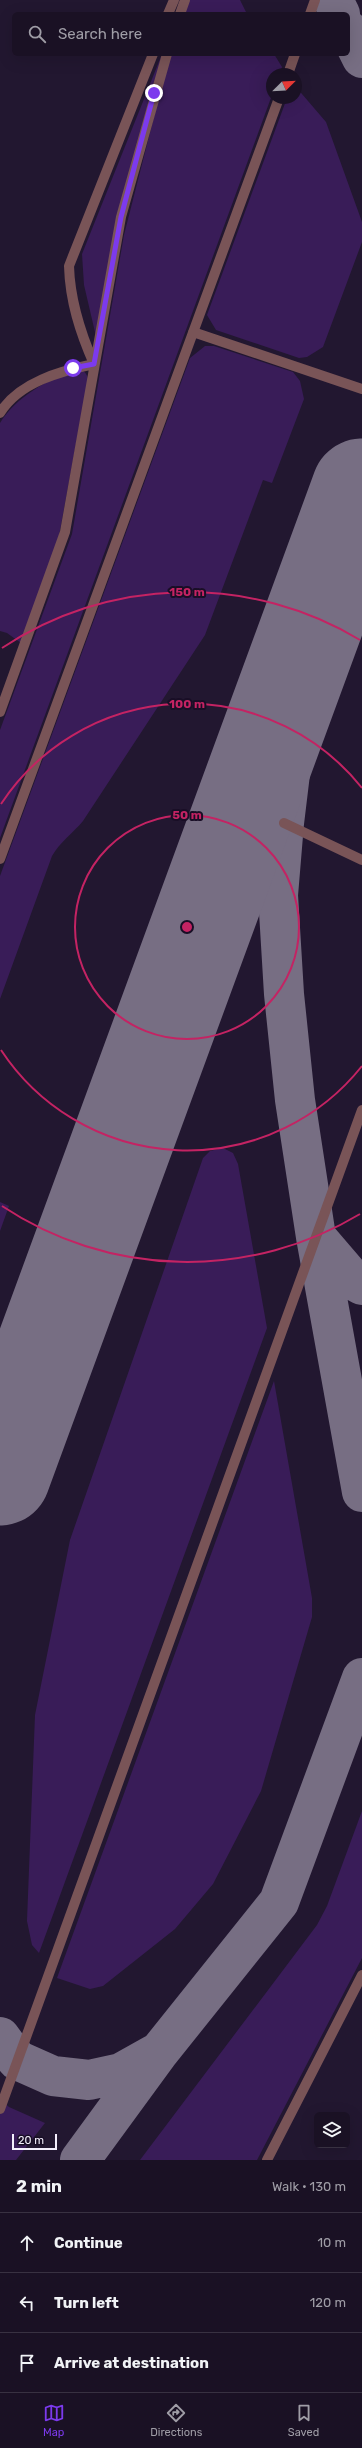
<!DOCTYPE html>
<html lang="en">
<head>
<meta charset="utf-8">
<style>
	body { margin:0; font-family:Rubik,sans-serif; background:#271f31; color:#f1f3f6 }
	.controls { position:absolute; right:12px; bottom:12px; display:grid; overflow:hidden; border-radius:6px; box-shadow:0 4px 16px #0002 }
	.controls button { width:36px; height:36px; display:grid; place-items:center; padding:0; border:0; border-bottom:1px solid #383141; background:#1a1124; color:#f1f3f6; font:20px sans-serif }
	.compass { position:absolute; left:266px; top:68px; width:36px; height:36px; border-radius:50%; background:#1a1124; box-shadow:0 4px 16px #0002; rotate:66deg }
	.scale { position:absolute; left:12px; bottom:10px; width:45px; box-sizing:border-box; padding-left:4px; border:2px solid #f4effd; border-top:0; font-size:11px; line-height:14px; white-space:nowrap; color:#f4effd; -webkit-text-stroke:3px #190e26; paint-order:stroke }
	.stop { position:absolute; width:12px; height:12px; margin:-9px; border:3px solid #7c3aed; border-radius:50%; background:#fff }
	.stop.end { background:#7c3aed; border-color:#fff; box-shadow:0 1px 4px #0008 }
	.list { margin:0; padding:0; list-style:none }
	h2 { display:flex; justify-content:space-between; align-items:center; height:52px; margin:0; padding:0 16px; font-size:17px }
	h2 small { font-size:13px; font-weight:400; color:#9f9da6 }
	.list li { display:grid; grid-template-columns:26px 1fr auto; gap:12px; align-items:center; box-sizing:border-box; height:60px; padding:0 16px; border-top:1px solid #383141 }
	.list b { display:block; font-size:15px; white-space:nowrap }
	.list em { font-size:13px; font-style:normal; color:#9f9da6 }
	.icon { flex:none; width:22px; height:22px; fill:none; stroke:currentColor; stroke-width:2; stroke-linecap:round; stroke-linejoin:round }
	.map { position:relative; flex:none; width:362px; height:2160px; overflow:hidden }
	.search { position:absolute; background:#1a1124; box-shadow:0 4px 16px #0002; left:12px; right:12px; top:12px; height:44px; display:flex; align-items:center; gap:10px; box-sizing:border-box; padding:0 14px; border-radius:6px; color:#9f9da6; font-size:15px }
	.sheet { height:232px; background:#1a1124 }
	nav { display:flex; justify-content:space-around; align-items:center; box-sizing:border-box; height:56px; border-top:1px solid #383141; background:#1a1124; font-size:11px; color:#9f9da6 }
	nav a { display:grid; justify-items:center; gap:2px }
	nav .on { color:#7c3aed }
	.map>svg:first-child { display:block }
</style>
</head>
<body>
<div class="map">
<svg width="362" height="2160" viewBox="0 0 362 2160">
	<rect width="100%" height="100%" fill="#221730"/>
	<path fill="#391c58" d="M189 0H240L247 14H184Z
		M162 54 121 217 98 345 84 285 82 254Z
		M170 54H274L282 67 280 74H272V95L0 838V730L72 534 124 235Z
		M296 87 326 122 362 222V242L323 347 307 357 299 358 216 330 207 315 287 98H296Z
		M205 346H214L293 372 300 381 304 399 272 483 263 480 205 635 83 821C73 833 60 842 52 856L0 999V876L190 358Z
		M73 368C81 370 86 370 88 379L59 536 21 643 7 633 0 631V423C17 396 46 382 73 368Z
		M223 1148 233 1153 238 1164 267 1328 39 1953 32 1945 27 1921 35 1715 70 1540 203 1158 210 1151Z
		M0 1202 9 1206 0 1231Z
		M274 1381 312 1598V1617L261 1791 213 1884 175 1929 103 1986 90 1989 57 1978Z
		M362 1811V1958L257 2160H140L317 1925 327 1906Z
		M0 2099 9 2107 45 2123 16 2160H0Z"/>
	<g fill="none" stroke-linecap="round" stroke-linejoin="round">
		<path stroke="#776e83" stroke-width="40" d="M333 0 340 14
			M348 30 362 58
			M323 595 291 765 284 823 278 895 284 994 295 1100 316 1237 362 1492
			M317 1238 353 1280 362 1285
			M0 2037 17 2060 53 2076 89 2080 121 2073 155 2054
			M80 2160 159 2052 279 1902 362 1678"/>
		<path stroke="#776e83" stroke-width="101" d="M0 1475 362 489"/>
		<path stroke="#795457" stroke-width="10" d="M168 14 174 0
			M180 14 185 0
			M310 14 315 0
			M288 74 295 54
			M193 332 362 389
			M0 413C19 382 61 371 94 364 80 332 70 301 69 266L153 54
			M0 712 65 532 121 217 167 54
			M284 823 362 860
			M0 859 279 98
			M0 2109 362 1110
			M267 2160 362 1975"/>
	</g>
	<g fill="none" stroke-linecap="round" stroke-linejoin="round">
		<path stroke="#7c3aed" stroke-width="5" d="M73 368 94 364 121 217 154 93"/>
	</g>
	<g fill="none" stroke="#c42363" stroke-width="2">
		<circle cx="187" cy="927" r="112"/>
		<path d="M362 1066A223 223 0 0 1 1 1050M1 804A223 223 0 0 1 362 788"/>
		<path d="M360 1214A335 335 0 0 1 2 1206M2 648A335 335 0 0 1 360 640"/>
	</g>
	<circle cx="187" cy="927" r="6" fill="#c42363" stroke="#190e26" stroke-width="2"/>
	<g font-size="12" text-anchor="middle" font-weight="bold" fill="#c42363" stroke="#190e26" stroke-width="4" stroke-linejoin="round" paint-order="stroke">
		<text x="187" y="596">150 m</text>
		<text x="187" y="708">100 m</text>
		<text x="187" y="819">50 m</text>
	</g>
</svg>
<div class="controls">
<button><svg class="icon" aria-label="layers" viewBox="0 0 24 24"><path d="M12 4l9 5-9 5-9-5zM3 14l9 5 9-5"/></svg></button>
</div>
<svg class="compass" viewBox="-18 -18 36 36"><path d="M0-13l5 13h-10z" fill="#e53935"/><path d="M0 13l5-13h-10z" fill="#9f9da6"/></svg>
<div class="scale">20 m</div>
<div class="stop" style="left:73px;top:368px"></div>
<div class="stop end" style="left:154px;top:93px"></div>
<div class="search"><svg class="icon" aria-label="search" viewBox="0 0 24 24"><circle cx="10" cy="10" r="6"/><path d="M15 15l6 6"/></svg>Search here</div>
</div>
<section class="sheet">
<h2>2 min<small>Walk · 130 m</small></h2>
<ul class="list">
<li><svg class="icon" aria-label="ahead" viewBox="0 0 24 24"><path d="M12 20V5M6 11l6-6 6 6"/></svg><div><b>Continue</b></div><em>10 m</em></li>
<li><svg class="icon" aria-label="left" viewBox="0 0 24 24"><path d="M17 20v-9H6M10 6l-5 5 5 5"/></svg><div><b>Turn left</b></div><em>120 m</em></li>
<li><svg class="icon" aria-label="arrive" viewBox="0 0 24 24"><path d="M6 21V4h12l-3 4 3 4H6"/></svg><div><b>Arrive at destination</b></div></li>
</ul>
</section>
<nav>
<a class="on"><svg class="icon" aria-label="map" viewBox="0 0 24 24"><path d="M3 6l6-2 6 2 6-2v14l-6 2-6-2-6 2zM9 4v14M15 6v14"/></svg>Map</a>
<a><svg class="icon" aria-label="directions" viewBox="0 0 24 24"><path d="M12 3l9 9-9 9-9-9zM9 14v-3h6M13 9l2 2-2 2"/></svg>Directions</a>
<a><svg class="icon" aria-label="saved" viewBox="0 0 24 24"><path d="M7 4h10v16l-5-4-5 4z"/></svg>Saved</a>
</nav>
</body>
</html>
